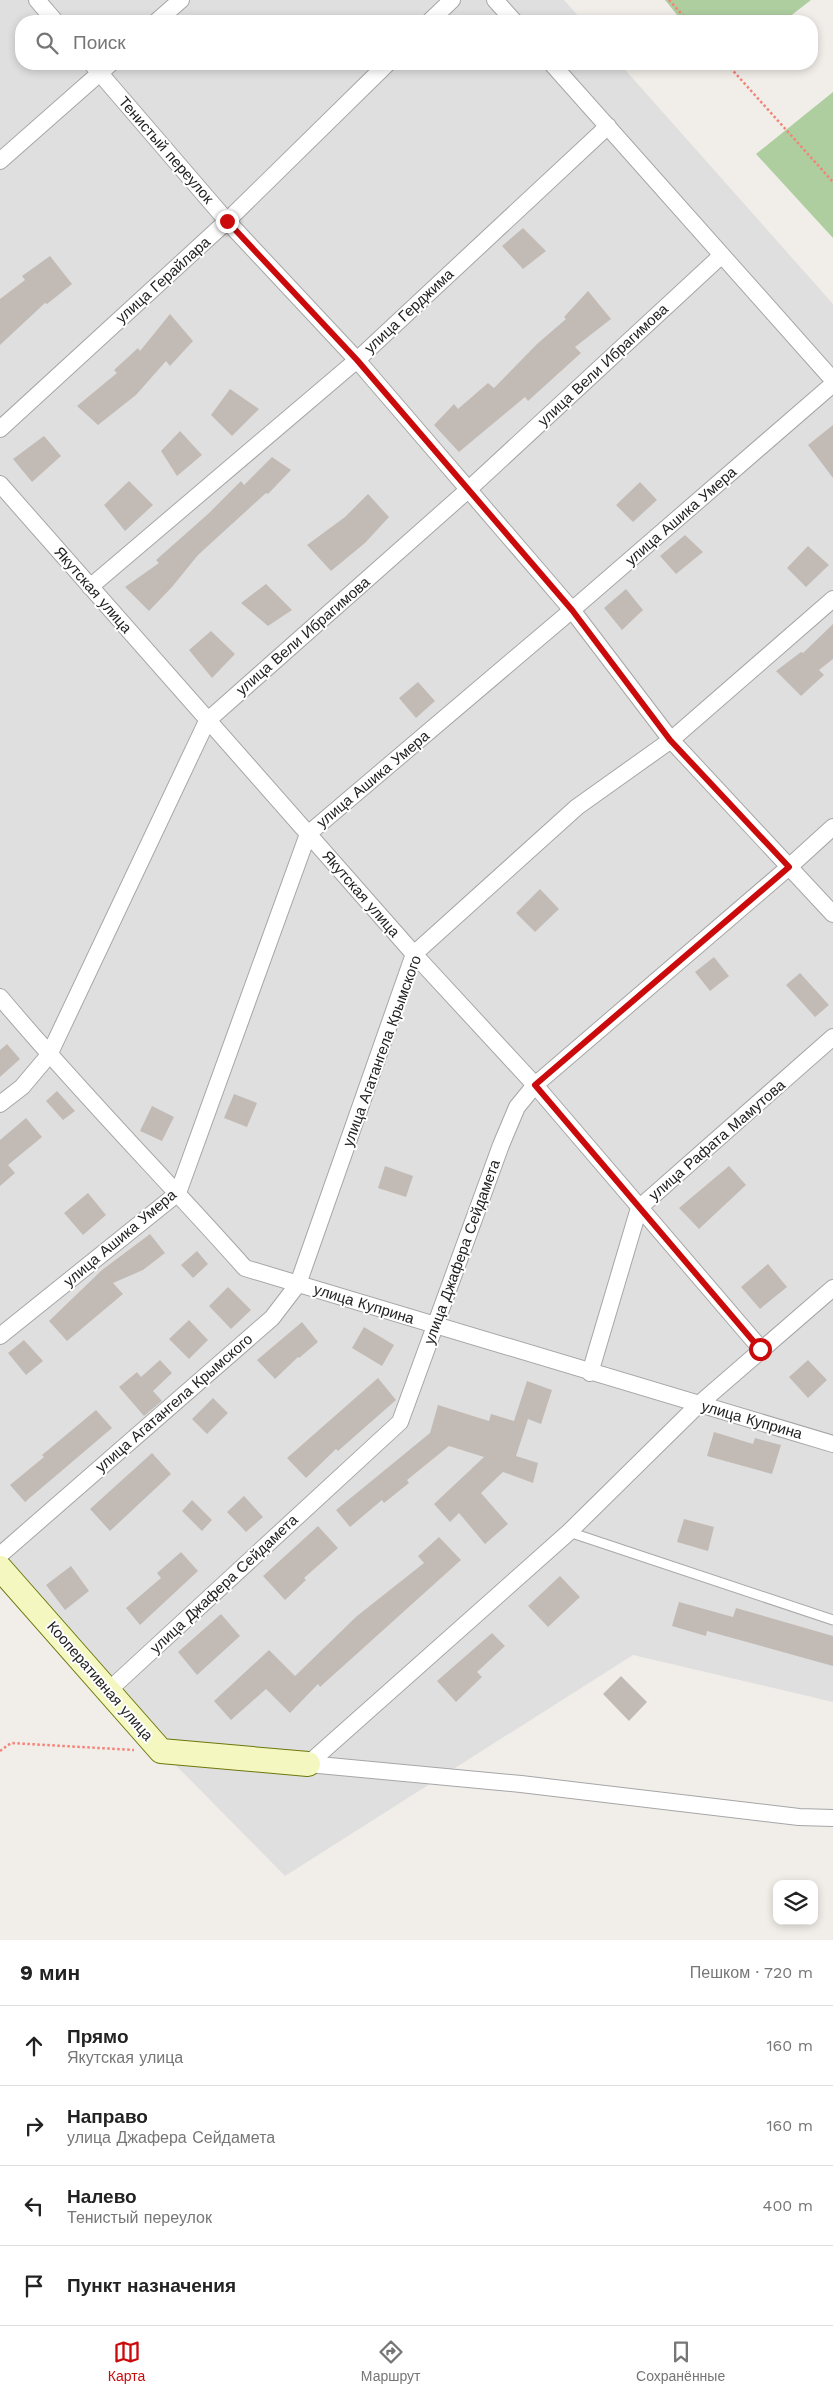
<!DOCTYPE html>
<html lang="ru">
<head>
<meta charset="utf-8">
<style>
	body { margin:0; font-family:"Work Sans",sans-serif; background:#f2f2f2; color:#222 }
	.controls { position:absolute; right:15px; bottom:15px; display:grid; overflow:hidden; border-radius:10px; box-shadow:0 2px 8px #0003 }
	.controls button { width:45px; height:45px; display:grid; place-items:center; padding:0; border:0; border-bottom:1px solid #e0e0e0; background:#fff; color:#222; font:25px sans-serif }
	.stop { position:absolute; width:15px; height:15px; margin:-11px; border:4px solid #ca0a0b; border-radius:50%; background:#fff }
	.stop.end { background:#ca0a0b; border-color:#fff; box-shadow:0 1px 5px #0008 }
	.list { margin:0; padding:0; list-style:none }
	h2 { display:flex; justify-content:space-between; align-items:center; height:65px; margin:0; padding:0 20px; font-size:21px }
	h2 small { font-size:16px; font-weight:400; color:#767676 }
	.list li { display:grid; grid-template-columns:32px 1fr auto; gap:15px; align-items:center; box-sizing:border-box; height:80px; padding:0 20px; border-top:1px solid #e0e0e0 }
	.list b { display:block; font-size:19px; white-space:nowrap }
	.list p { margin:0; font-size:16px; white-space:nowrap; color:#767676 }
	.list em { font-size:16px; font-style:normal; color:#767676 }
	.icon { flex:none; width:28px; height:28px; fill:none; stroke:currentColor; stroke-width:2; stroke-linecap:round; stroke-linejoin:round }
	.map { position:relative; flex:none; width:833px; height:1940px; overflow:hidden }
	.search { position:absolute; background:#fff; box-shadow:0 2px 8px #0003; left:15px; right:15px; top:15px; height:55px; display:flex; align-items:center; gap:12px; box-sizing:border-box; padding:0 18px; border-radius:20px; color:#767676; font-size:19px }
	.sheet { height:385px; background:#fff }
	nav { display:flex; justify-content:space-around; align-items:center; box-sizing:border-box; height:70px; border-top:1px solid #e0e0e0; background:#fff; font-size:14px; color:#767676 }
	nav a { display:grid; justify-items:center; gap:2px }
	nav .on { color:#ca0a0b }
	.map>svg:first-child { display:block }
</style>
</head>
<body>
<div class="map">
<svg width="833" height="1940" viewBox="0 0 833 1940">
	<rect width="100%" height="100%" fill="#f1eee9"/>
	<path fill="#e0dfdf" d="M0 0H564L583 21H21V64H620L833 304V1702L633 1655 285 1876 0 1587Z"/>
	<path fill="#aecea0" d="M665 0H811L784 21H682Z
		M833 92V238L756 154Z"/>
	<path fill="#c2bbb5" d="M523 228 546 251 523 269 502 246Z
		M50 256 72 284 47 304 45 303 0 345V299L25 280 22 276Z
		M588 291 611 319 575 347 581 353 528 401 525 397 459 452 434 425 454 404 458 409 488 383 494 388 537 344 566 319 564 317Z
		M170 314 193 341 170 366 166 361 136 395 98 425 77 406 117 373 114 370 138 348 140 351Z
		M230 389 259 409 232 436 211 415Z
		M833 425V478L808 445Z
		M180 431 202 455 177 476 161 451Z
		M44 436 61 456 32 482 13 459Z
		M272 457 291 470 268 494 266 493 198 555 172 587 149 611 125 587 159 563 156 560 208 514 241 481 244 485Z
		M129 481 153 505 125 531 104 505Z
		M640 482 657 500 633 522 616 505Z
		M368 494 389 517 365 543 331 571 307 545 345 517Z
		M685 535 703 552 676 574 660 556Z
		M808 546 829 565 806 587 787 568Z
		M266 584 292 610 268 626 241 603Z
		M626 589 643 610 622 630 604 608Z
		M833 624V659L819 670 824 675 801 696 776 671 801 652 803 653Z
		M211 631 235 654 212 678 189 650Z
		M418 682 435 701 416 718 399 698Z
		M540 889 559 909 535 932 516 913Z
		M714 957 729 976 710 991 695 972Z
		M800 973 829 1005 815 1017 786 985Z
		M7 1044 20 1059 0 1077V1050Z
		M57 1091 75 1111 63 1120 46 1101Z
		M234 1094 257 1103 247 1127 224 1118Z
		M152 1106 174 1117 162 1141 140 1131Z
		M26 1118 42 1137 8 1165 15 1173 0 1186V1140Z
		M385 1166 413 1176 406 1197 378 1188Z
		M729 1166 746 1185 699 1229 679 1208Z
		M88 1193 106 1215 83 1235 64 1213Z
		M150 1234 165 1253 143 1270 113 1283 123 1294 67 1341 49 1321 102 1270Z
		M197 1251 208 1264 193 1278 181 1265Z
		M768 1264 787 1287 760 1309 741 1287Z
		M228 1287 251 1310 231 1329 209 1306Z
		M189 1320 208 1340 189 1359 169 1339Z
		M302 1322 318 1342 299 1358 298 1357 275 1379 257 1360Z
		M364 1327 394 1345 382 1366 352 1348Z
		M24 1340 43 1361 26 1375 8 1353Z
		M160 1360 172 1373 153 1391 162 1401 144 1416 119 1387 137 1372 141 1377Z
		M808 1360 827 1380 808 1398 789 1377Z
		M378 1378 396 1400 338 1451 336 1449 306 1478 287 1458Z
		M527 1381 552 1390 541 1424 528 1419 516 1456 538 1463 533 1483 503 1472 481 1493 508 1524 485 1544 459 1513 450 1522 434 1504 484 1457 449 1446 407 1480 409 1483 384 1503 382 1500 350 1527 336 1510 430 1433 438 1405 489 1421 491 1414 514 1421Z
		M213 1398 228 1413 207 1434 192 1419Z
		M96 1410 112 1428 25 1502 10 1485 44 1457 42 1455Z
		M714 1432 753 1444 755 1438 781 1445 772 1474 707 1456Z
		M152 1453 171 1474 110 1531 90 1509Z
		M244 1496 263 1517 246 1532 227 1512Z
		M192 1500 212 1520 202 1531 182 1511Z
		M684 1519 714 1527 708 1551 677 1542Z
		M318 1526 338 1548 304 1578 306 1580 285 1600 263 1576Z
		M439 1537 461 1560 320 1687 318 1684 290 1713 266 1689 231 1720 214 1701 269 1650 295 1676 357 1616 424 1563 418 1556Z
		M181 1552 198 1571 140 1625 126 1608 161 1578 157 1573Z
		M71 1566 89 1591 65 1610 46 1585Z
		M560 1576 580 1597 548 1627 528 1606Z
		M679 1602 733 1617 736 1608 833 1636V1666L707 1631 706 1636 672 1626Z
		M221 1614 240 1636 197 1675 178 1652Z
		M492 1633 505 1646 477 1672 482 1677 456 1702 437 1681Z
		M621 1676 647 1702 629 1721 603 1694Z"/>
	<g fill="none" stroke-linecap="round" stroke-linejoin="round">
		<defs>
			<path id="lane" d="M569 1532 833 1620"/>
			<path id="street" d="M37 0 55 21
				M495 0 514 21
				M157 21 181 0
				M430 21 452 0
				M92 64 227 221 357 360 572 610 671 740 833 914
				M552 64 833 380
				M0 161 110 64
				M0 429 227 221 387 64
				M0 484 414 954 535 1085 761 1349
				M90 587 357 360 608 126
				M0 997C78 1090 164 1177 245 1268L833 1444
				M0 1104 22 1087 49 1055 207 721 469 489 722 255
				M0 1336 178 1193 308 834 572 610 833 384
				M590 1373 639 1208 833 1037
				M0 1555 272 1318 298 1284 414 954 577 807 671 740 833 599
				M108 1691 400 1422 501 1145 517 1107 535 1085 789 867 833 827
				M308 1764 569 1532 698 1405 833 1288
				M308 1764 521 1784 799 1817 833 1818"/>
			<path id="secondary" d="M0 1568 161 1751 308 1764"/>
		</defs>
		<use href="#lane" stroke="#a6a6a6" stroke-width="11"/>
		<use href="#street" stroke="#a6a6a6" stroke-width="18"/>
		<use href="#secondary" stroke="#6c770a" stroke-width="26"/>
		<path stroke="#f48378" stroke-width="2.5" stroke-dasharray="2.5 2.5" stroke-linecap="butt" d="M669 0 688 21
			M727 64 833 182
			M0 1751 11 1743 134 1750"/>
		<use href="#lane" stroke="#fff" stroke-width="9"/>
		<use href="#street" stroke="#fff" stroke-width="16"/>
		<use href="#secondary" stroke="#f5f7c1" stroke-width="24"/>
	</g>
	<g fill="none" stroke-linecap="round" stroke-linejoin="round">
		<path stroke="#ca0a0b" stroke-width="6" d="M227 221 357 360 572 610 670 740 789 867 535 1085 760 1349"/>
	</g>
	<g text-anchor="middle" stroke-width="4" stroke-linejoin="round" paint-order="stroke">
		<g font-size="15" fill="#222" stroke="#fff">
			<text transform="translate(166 150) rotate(49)" y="5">Тенистый переулок</text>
			<text transform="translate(163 280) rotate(-42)" y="5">улица Герайлара</text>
			<text transform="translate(409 311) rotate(-43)" y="5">улица Герджима</text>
			<text transform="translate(603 365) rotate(-43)" y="5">улица Вели Ибрагимова</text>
			<text transform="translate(681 516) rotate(-41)" y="5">улица Ашика Умера</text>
			<text transform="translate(93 590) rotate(49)" y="5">Якутская улица</text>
			<text transform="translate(303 636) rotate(-41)" y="5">улица Вели Ибрагимова</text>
			<text transform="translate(373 779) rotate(-40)" y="5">улица Ашика Умера</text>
			<text transform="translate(361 894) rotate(49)" y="5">Якутская улица</text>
			<text transform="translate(382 1051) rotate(-70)" y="5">улица Агатангела Крымского</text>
			<text transform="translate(717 1140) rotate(-41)" y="5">улица Рафата Мамутова</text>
			<text transform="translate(120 1238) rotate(-40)" y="5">улица Ашика Умера</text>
			<text transform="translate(462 1252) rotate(-70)" y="5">улица Джафера Сейдамета</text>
			<text transform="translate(364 1304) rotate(17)" y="5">улица Куприна</text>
			<text transform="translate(174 1403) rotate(-41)" y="5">улица Агатангела Крымского</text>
			<text transform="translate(752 1420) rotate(16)" y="5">улица Куприна</text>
			<text transform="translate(224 1584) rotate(-43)" y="5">улица Джафера Сейдамета</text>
			<text transform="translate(100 1681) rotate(49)" y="5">Кооперативная улица</text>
		</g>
	</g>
</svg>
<div class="controls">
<button><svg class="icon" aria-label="layers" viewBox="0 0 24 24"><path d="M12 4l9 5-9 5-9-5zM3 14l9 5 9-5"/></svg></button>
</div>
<div class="stop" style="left:760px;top:1349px"></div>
<div class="stop end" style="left:227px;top:221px"></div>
<div class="search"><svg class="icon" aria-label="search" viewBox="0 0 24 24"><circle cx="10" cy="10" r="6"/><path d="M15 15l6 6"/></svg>Поиск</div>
</div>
<section class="sheet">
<h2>9 мин<small>Пешком · 720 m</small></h2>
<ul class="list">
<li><svg class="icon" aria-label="ahead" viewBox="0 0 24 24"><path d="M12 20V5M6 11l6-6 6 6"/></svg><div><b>Прямо</b><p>Якутская улица</p></div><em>160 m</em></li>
<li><svg class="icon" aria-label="right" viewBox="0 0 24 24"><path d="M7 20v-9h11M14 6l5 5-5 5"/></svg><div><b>Направо</b><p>улица Джафера Сейдамета</p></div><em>160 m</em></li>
<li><svg class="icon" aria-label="left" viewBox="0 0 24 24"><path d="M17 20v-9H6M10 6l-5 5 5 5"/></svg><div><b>Налево</b><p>Тенистый переулок</p></div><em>400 m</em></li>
<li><svg class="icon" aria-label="arrive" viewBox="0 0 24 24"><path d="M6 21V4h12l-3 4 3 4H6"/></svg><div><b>Пункт назначения</b></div></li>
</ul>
</section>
<nav>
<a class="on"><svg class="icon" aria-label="map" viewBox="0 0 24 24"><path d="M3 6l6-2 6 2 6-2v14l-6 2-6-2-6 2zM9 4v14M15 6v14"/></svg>Карта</a>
<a><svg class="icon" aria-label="directions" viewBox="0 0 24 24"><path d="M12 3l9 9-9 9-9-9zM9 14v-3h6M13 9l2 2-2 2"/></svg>Маршрут</a>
<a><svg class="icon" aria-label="saved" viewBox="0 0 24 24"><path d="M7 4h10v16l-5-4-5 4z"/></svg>Сохранённые</a>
</nav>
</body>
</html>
